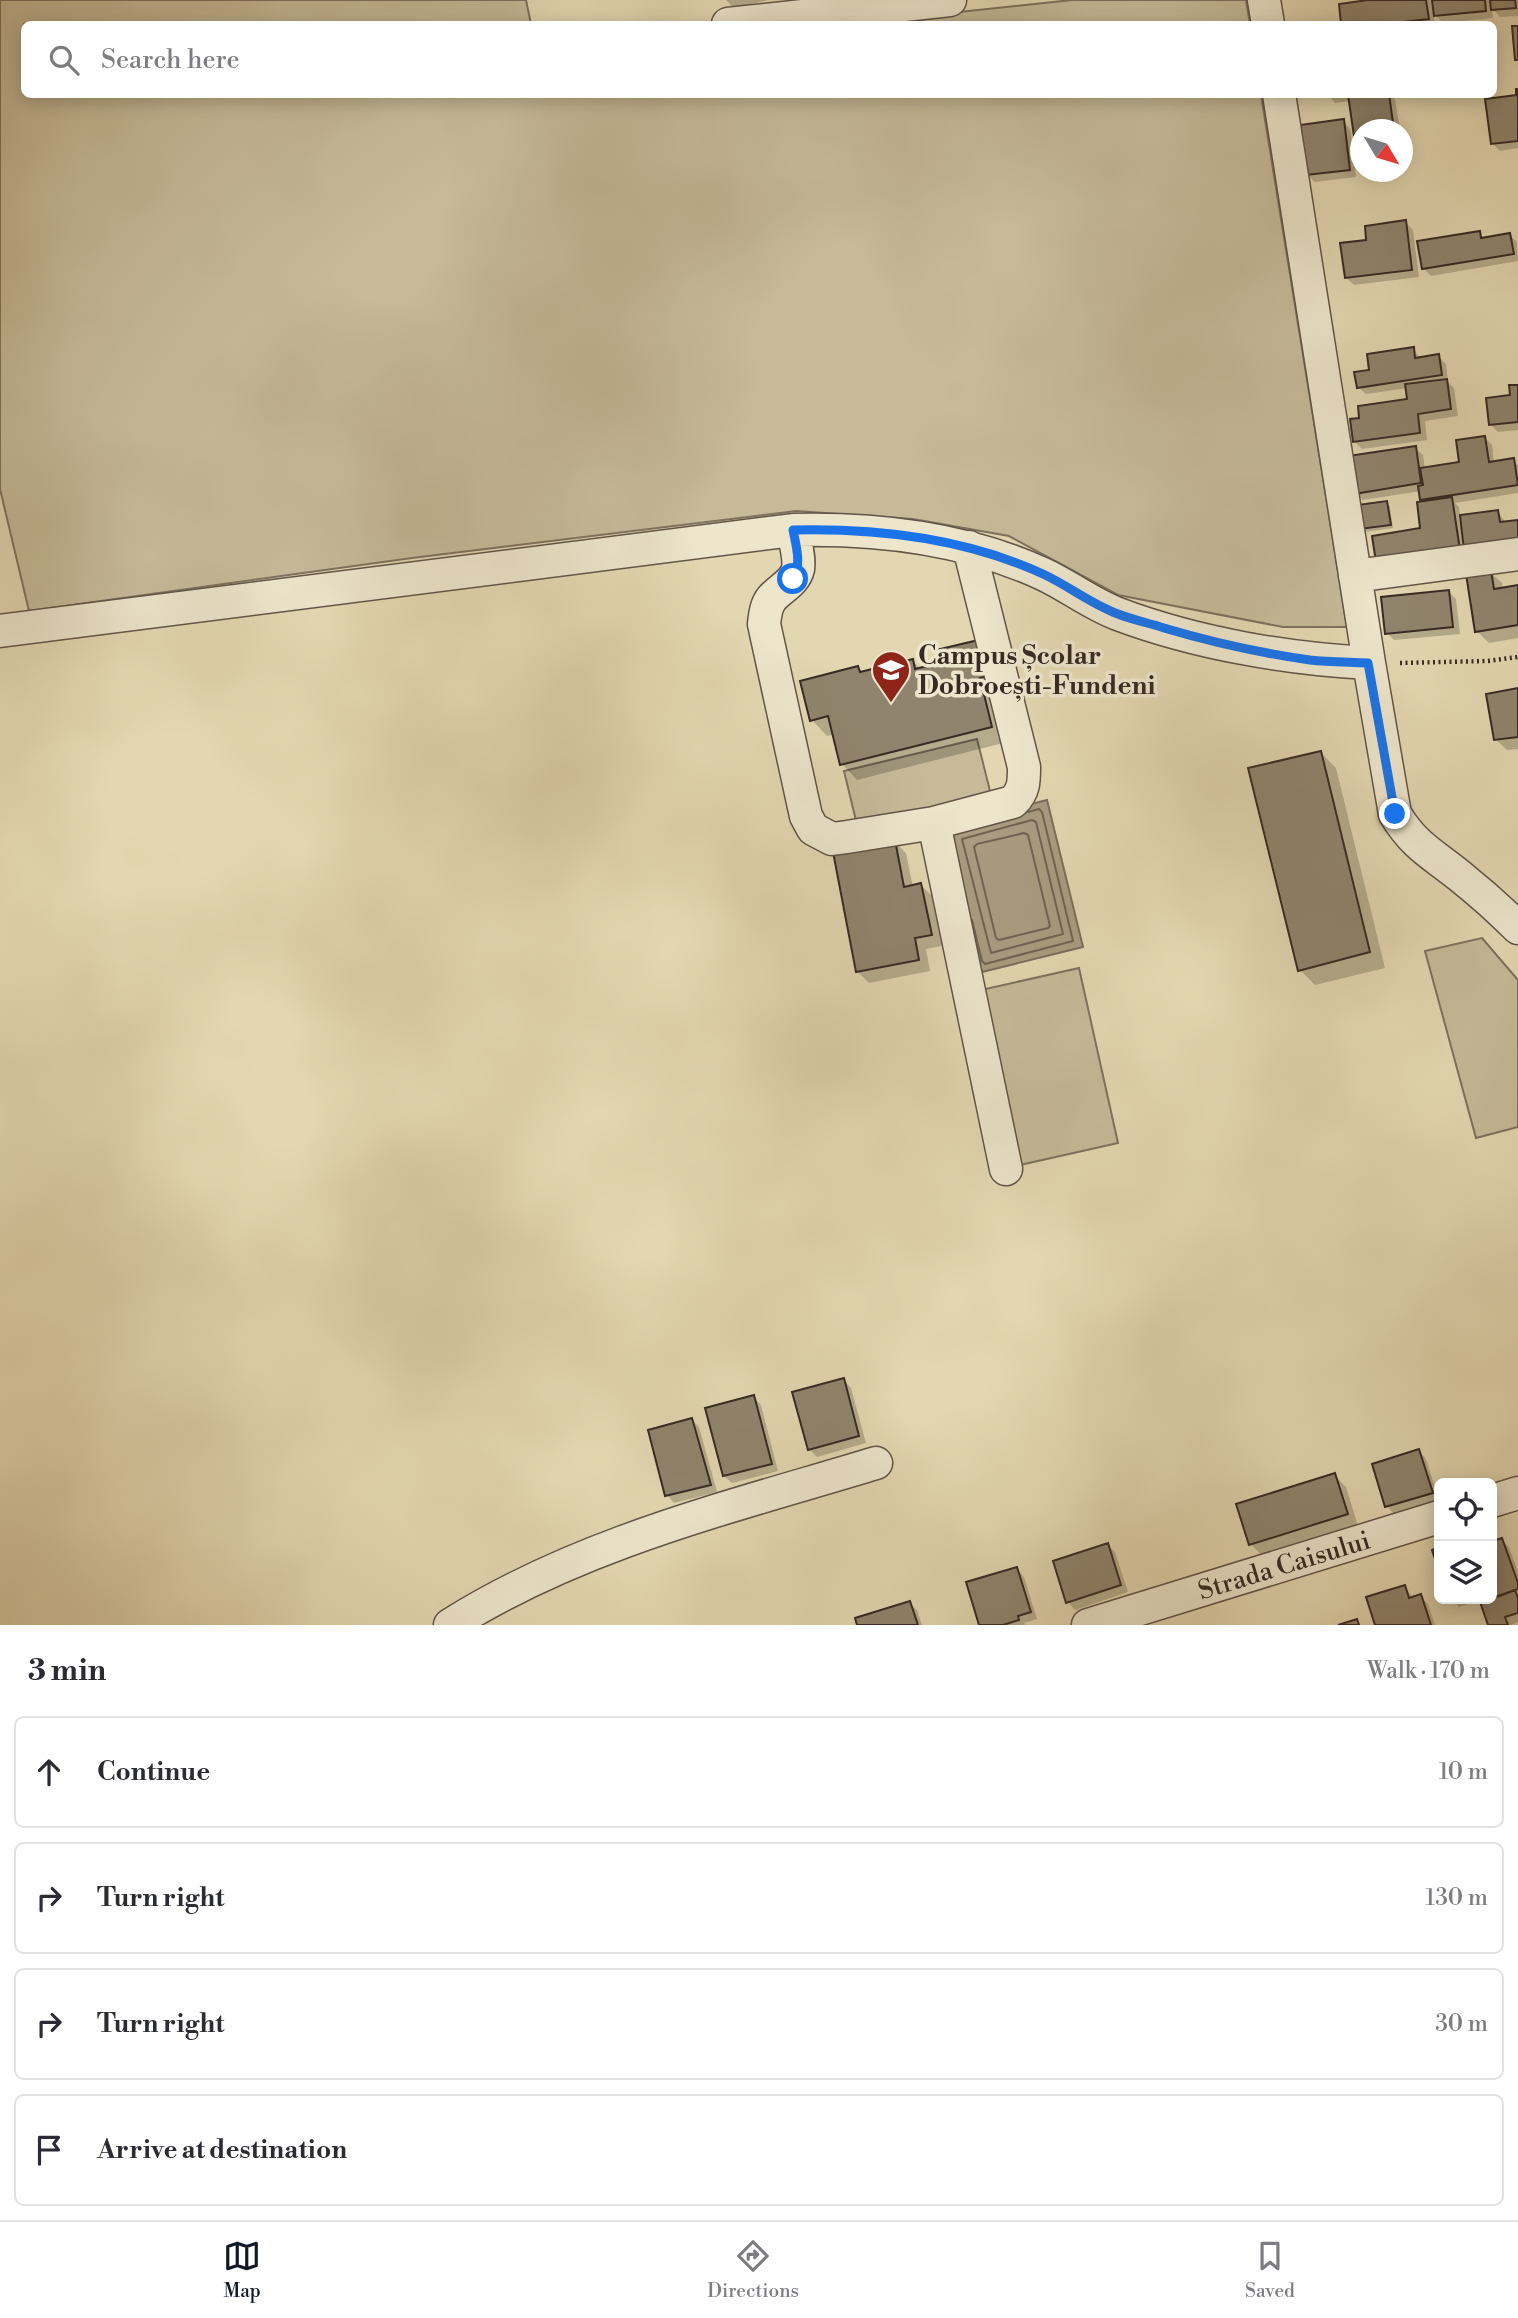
<!DOCTYPE html>
<html lang="en">
<head>
<meta charset="utf-8">
<style>
	body { margin:0; font-family:"Libre Bodoni",serif; background:#f7f7f7; color:#2b2b33 }
	.controls { position:absolute; right:21px; bottom:21px; display:grid; overflow:hidden; border-radius:10px; box-shadow:0 4px 18px #0003 }
	.controls button { width:63px; height:63px; display:grid; place-items:center; padding:0; border:0; border-bottom:2px solid #e1e1e2; background:#fff; color:#2b2b33; font:35px sans-serif }
	.compass { position:absolute; left:1350px; top:119px; width:63px; height:63px; border-radius:50%; background:#fff; box-shadow:0 4px 18px #0003; rotate:128deg }
	.stop { position:absolute; width:21px; height:21px; margin:-16px; border:5px solid #1a73e8; border-radius:50%; background:#fff }
	.stop.end { background:#1a73e8; border-color:#fff; box-shadow:0 2px 7px #0008 }
	.list { margin:0; padding:0; list-style:none }
	h2 { display:flex; justify-content:space-between; align-items:center; height:91px; margin:0; padding:0 28px; font-size:30px }
	h2 small { font-size:23px; font-weight:400; color:#7c7c81 }
	.list li { display:grid; grid-template-columns:46px 1fr auto; gap:21px; align-items:center; box-sizing:border-box; height:112px; margin:0 14px 14px; padding:0 14px; border:2px solid #e1e1e2; border-radius:10px }
	.list b { display:block; font-size:26px; white-space:nowrap }
	.list em { font-size:23px; font-style:normal; color:#7c7c81 }
	.icon { flex:none; width:38px; height:38px; fill:none; stroke:currentColor; stroke-width:2; stroke-linecap:round; stroke-linejoin:round }
	.map { position:relative; flex:none; width:1518px; height:1625px; overflow:hidden }
	.search { position:absolute; background:#fff; box-shadow:0 4px 18px #0003; left:21px; right:21px; top:21px; height:77px; display:flex; align-items:center; gap:18px; box-sizing:border-box; padding:0 24px; border-radius:10px; color:#7c7c81; font-size:26px }
	.sheet { height:595px; background:#fff }
	nav { display:flex; justify-content:space-around; align-items:center; box-sizing:border-box; height:98px; border-top:2px solid #e1e1e2; background:#fff; font-size:19px; color:#7c7c81 }
	nav a { display:grid; justify-items:center; gap:4px }
	nav .on { color:#111827 }
	.map>svg:first-child { display:block }
</style>
</head>
<body>
<div class="map">
<svg width="1518" height="1625" viewBox="0 0 1518 1625">
	<rect width="100%" height="100%" fill="#e3d7b1"/>
	<filter id="stains"><feTurbulence type="fractalNoise" baseFrequency=".00286" numOctaves="4"/><feColorMatrix values="0 0 0 0 .2 0 0 0 0 .09 0 0 0 0 .02 0 0 0 .5 -.17"/></filter>
	<radialGradient id="worn" r=".72"><stop offset=".6" stop-color="#630" stop-opacity="0"/><stop offset="1" stop-color="#630" stop-opacity=".3"/></radialGradient>
	<path fill="#c6ba99" stroke="#7e725f" stroke-width="2" d="M0 0H526L531 24H24V94L1261 95 1347 627H1283L1118 595 1009 536 913 519 796 511 412 558 29 611 0 489Z
		M1072 0H1246L1250 24H846Z
		M977 739 992 799 858 829 844 771Z
		M1482 938 1518 980V1127L1476 1138 1425 951Z
		M1079 968 1118 1143 1020 1165 981 990Z"/>
	<path fill="#a99c81" stroke="#7b6e5c" stroke-width="2" d="M1047 800 1083 947 978 973 942 826Z"/>
	<path fill="#0003" d="M726 0H768L734 8Z
		M1382 0H1518V16L1500 17 1492 9 1493 18 1443 23 1434 14 1435 24H1343L1341 5Z
		M1518 91V148L1500 151 1492 143 1518 97Z
		M1327 94H1391L1395 99 1400 130H1360V169L1351 101 1335 103Z
		M1343 121 1350 129 1356 177 1315 182 1307 175Z
		M1402 150 1405 171 1368 177 1363 172H1402Z
		M1405 222 1413 230 1419 277 1354 285 1346 278 1368 241Z
		M1479 233 1485 239 1510 235 1517 242 1518 261 1431 276 1423 268Z
		M1413 349 1421 359 1438 356 1446 364 1448 382 1454 388 1458 416 1425 421 1427 440 1362 449 1354 441 1409 400 1408 388 1366 394 1358 387Z
		M1518 386V430L1498 432 1491 425Z
		M1484 437 1492 445 1494 463 1513 460 1518 465V493L1455 503 1459 507 1460 516 1498 512 1506 523 1518 521V543L1473 557 1422 530 1425 503 1422 499 1421 491 1363 500 1355 493 1415 448 1423 455 1425 469 1461 463Z
		M1387 503 1390 507 1393 528 1365 532 1362 528Z
		M1490 572 1502 583 1503 590 1518 587V638L1489 643 1477 631Z
		M1448 591 1456 599 1460 634 1394 640 1387 633Z
		M987 640 1007 742 857 780 842 764 834 734 827 736 812 720 858 668 863 673 912 661 921 669 941 664Z
		M1518 690V749L1507 750 1495 739Z
		M1320 752 1336 768 1385 968 1315 985 1300 970Z
		M895 842 906 853 913 887 921 885 933 897 942 946 926 949 930 971 869 983 858 972Z
		M844 1380 851 1388 866 1443 817 1457 809 1449Z
		M753 1397 761 1405 778 1471 732 1483 724 1476Z
		M692 1420 699 1427 717 1492 674 1503 667 1495Z
		M1419 1451 1426 1459 1439 1500 1394 1514 1387 1506Z
		M1334 1475 1346 1487 1358 1526 1262 1556 1251 1544Z
		M1502 1540 1509 1547 1518 1572V1622L1511 1625H1490L1481 1599 1459 1607 1451 1599H1492V1543Z
		M1107 1545 1115 1552 1128 1592 1075 1610 1068 1602Z
		M1017 1569 1024 1577 1037 1619 1024 1623 1025 1625H981L969 1584Z
		M1405 1587 1413 1598 1420 1596 1428 1604 1435 1625H1377L1368 1598Z
		M909 1603 917 1610 922 1625H859L857 1619Z"/>
	<g fill="none" stroke-linecap="round" stroke-linejoin="round">
		<path stroke="#706353" stroke-width="2" d="M1032 820 1036 822 1063 934 991 953 962 839Z
			M1024 833 1028 835 1050 926 1048 928 999 940 996 938 974 847 977 844Z
			M972 920 982 961 985 964 1073 941 1042 812 1039 809 1028 812"/>
	</g>
	<path fill="#90846e" stroke="#372a25" stroke-width="2" d="M1368 0H1426L1429 19 1385 24H1341L1339 4Z
		M1432 0H1485L1486 11 1434 16Z
		M1490 0H1515L1516 8 1491 10Z
		M1512 26H1518V60H1515Z
		M1516 89H1518V141L1491 144 1485 99 1516 95Z
		M1389 94 1394 130H1360V170H1359L1348 95Z
		M1344 119 1350 170 1306 175 1300 125Z
		M1406 220 1412 270 1345 278 1340 243 1366 240 1365 226Z
		M1480 231 1481 238 1510 233 1514 254 1422 269 1417 241Z
		M1414 347 1415 358 1439 354 1442 375 1357 388 1354 372 1369 370 1367 354Z
		M1447 379 1451 409 1418 414 1420 433 1353 442 1350 419 1359 418 1358 406 1407 399 1405 384Z
		M1509 385H1518V422L1489 425 1486 398 1510 395Z
		M1485 436 1489 462 1514 458 1518 485 1420 500 1418 486 1423 485 1420 468 1459 462 1456 440Z
		M1416 446 1421 483 1354 494 1348 456Z
		M1452 497 1460 550 1376 562 1372 536 1420 528 1417 502Z
		M1387 501 1391 525 1360 529 1357 505Z
		M1498 510 1500 522 1518 520V544L1464 550 1460 515Z
		M1491 570 1494 589 1518 585V625L1475 632 1466 574Z
		M1449 590 1453 627 1385 634 1381 597Z
		M987 638 996 674 980 678 992 727 840 765 828 716 810 721 800 681 858 666 860 672 913 659 915 669 939 663 936 650Z
		M1518 688V737L1494 740 1486 694Z
		M1321 751 1370 952 1298 971 1248 768Z
		M895 840 904 887 921 883 932 935 915 938 919 960 856 972 833 852Z
		M844 1378 859 1436 808 1450 792 1392Z
		M754 1395 772 1464 723 1476 705 1408Z
		M692 1418 711 1485 665 1496 648 1430Z
		M1419 1449 1433 1493 1385 1507 1372 1464Z
		M1335 1473 1348 1514 1249 1545 1236 1504Z
		M1502 1538 1518 1583V1589L1492 1598V1541Z
		M1108 1543 1121 1585 1066 1603 1053 1561Z
		M1439 1547V1571L1432 1550Z
		M1017 1567 1031 1612 1018 1616 1019 1620 1003 1625H979L966 1582Z
		M1405 1585 1409 1598 1421 1594 1431 1625H1375L1366 1597Z
		M1515 1590 1518 1598V1613L1505 1617 1508 1625H1488L1479 1599H1492Z
		M910 1601 918 1625H857L855 1618Z
		M1357 1619 1359 1625H1338Z"/>
	<g fill="none" stroke-linecap="round" stroke-linejoin="round">
		<defs>
			<path id="minor" d="M1264 0 1268 24
				M728 24 950 0
				M1279 94 1369 663 1395 814C1415 847 1433 854 1461 877 1481 893 1500 910 1518 928
				M793 530C795 542 800 557 798 569 795 582 781 588 772 598 766 605 765 615 764 624L806 816 813 829 832 839 847 837 934 823 1013 802C1024 791 1024 782 1024 767L969 547
				M1355 576 1518 554
				M0 631 793 530C878 528 965 538 1043 574 1069 586 1091 604 1118 614 1195 643 1287 659 1369 663
				M934 823 1006 1169
				M1492 1501 1518 1493
				M450 1625C580 1543 731 1507 876 1463
				M1088 1625 1439 1517"/>
		</defs>
		<use href="#minor" stroke="#625548" stroke-width="35"/>
		<path stroke="#372a25" stroke-width="4.5" stroke-dasharray="2 3.5" stroke-linecap="butt" d="M1400 663 1488 661 1518 657"/>
		<use href="#minor" stroke="#ede5cc" stroke-width="32"/>
	</g>
	<g fill="none" stroke-linecap="round" stroke-linejoin="round">
		<path stroke="#1a73e8" stroke-width="9" d="M793 579C802 564 796 546 793 530 878 528 965 538 1043 574 1069 586 1091 604 1118 614 1133 620 1149 623 1164 628 1211 642 1261 653 1310 660 1329 662 1349 662 1368 663L1395 814"/>
	</g>
	<defs>
		<symbol id="school-pin" viewBox="-11 -11 22 30"><path d="M0 17L-7.5 6A9.5 9.5 0 1 1 7.5 6Z" fill="#8f2418" stroke="#ede5cc"/><path d="M0-5L7-2L0 1L-7-2ZM-4 1L0 2.5L4 1V4Q0 6-4 4Z" fill="#fff"/></symbol>
	</defs>
	<g fill-rule="evenodd">
		<use href="#school-pin" x="869" y="648" width="44" height="60"/>
	</g>
	<g text-anchor="middle" stroke-width="7" stroke-linejoin="round" paint-order="stroke">
		<g font-size="26" font-weight="bold" fill="#372a25" stroke="#ede5cc" text-anchor="start">
			<text x="918" y="664">Campus Școlar<tspan x="918" dy="30">Dobroești-Fundeni</tspan></text>
		</g>
		<g font-size="26" fill="#372a25" stroke="#ede5cc">
			<text transform="translate(1284 1565) rotate(-17)" y="9">Strada Caisului</text>
		</g>
	</g>
	<rect width="100%" height="100%" filter="url(#stains)"/>
	<rect width="100%" height="100%" fill="url(#worn)"/>
</svg>
<div class="controls">
<button><svg class="icon" aria-label="locate" viewBox="0 0 24 24"><circle cx="12" cy="12" r="6"/><path d="M12 2v4M12 18v4M2 12h4M18 12h4"/></svg></button>
<button><svg class="icon" aria-label="layers" viewBox="0 0 24 24"><path d="M12 4l9 5-9 5-9-5zM3 14l9 5 9-5"/></svg></button>
</div>
<svg class="compass" viewBox="-18 -18 36 36"><path d="M0-13l5 13h-10z" fill="#e53935"/><path d="M0 13l5-13h-10z" fill="#7c7c81"/></svg>
<div class="stop" style="left:793px;top:579px"></div>
<div class="stop end" style="left:1395px;top:814px"></div>
<div class="search"><svg class="icon" aria-label="search" viewBox="0 0 24 24"><circle cx="10" cy="10" r="6"/><path d="M15 15l6 6"/></svg>Search here</div>
</div>
<section class="sheet">
<h2>3 min<small>Walk · 170 m</small></h2>
<ul class="list">
<li><svg class="icon" aria-label="ahead" viewBox="0 0 24 24"><path d="M12 20V5M6 11l6-6 6 6"/></svg><div><b>Continue</b></div><em>10 m</em></li>
<li><svg class="icon" aria-label="right" viewBox="0 0 24 24"><path d="M7 20v-9h11M14 6l5 5-5 5"/></svg><div><b>Turn right</b></div><em>130 m</em></li>
<li><svg class="icon" aria-label="right" viewBox="0 0 24 24"><path d="M7 20v-9h11M14 6l5 5-5 5"/></svg><div><b>Turn right</b></div><em>30 m</em></li>
<li><svg class="icon" aria-label="arrive" viewBox="0 0 24 24"><path d="M6 21V4h12l-3 4 3 4H6"/></svg><div><b>Arrive at destination</b></div></li>
</ul>
</section>
<nav>
<a class="on"><svg class="icon" aria-label="map" viewBox="0 0 24 24"><path d="M3 6l6-2 6 2 6-2v14l-6 2-6-2-6 2zM9 4v14M15 6v14"/></svg>Map</a>
<a><svg class="icon" aria-label="directions" viewBox="0 0 24 24"><path d="M12 3l9 9-9 9-9-9zM9 14v-3h6M13 9l2 2-2 2"/></svg>Directions</a>
<a><svg class="icon" aria-label="saved" viewBox="0 0 24 24"><path d="M7 4h10v16l-5-4-5 4z"/></svg>Saved</a>
</nav>
</body>
</html>
